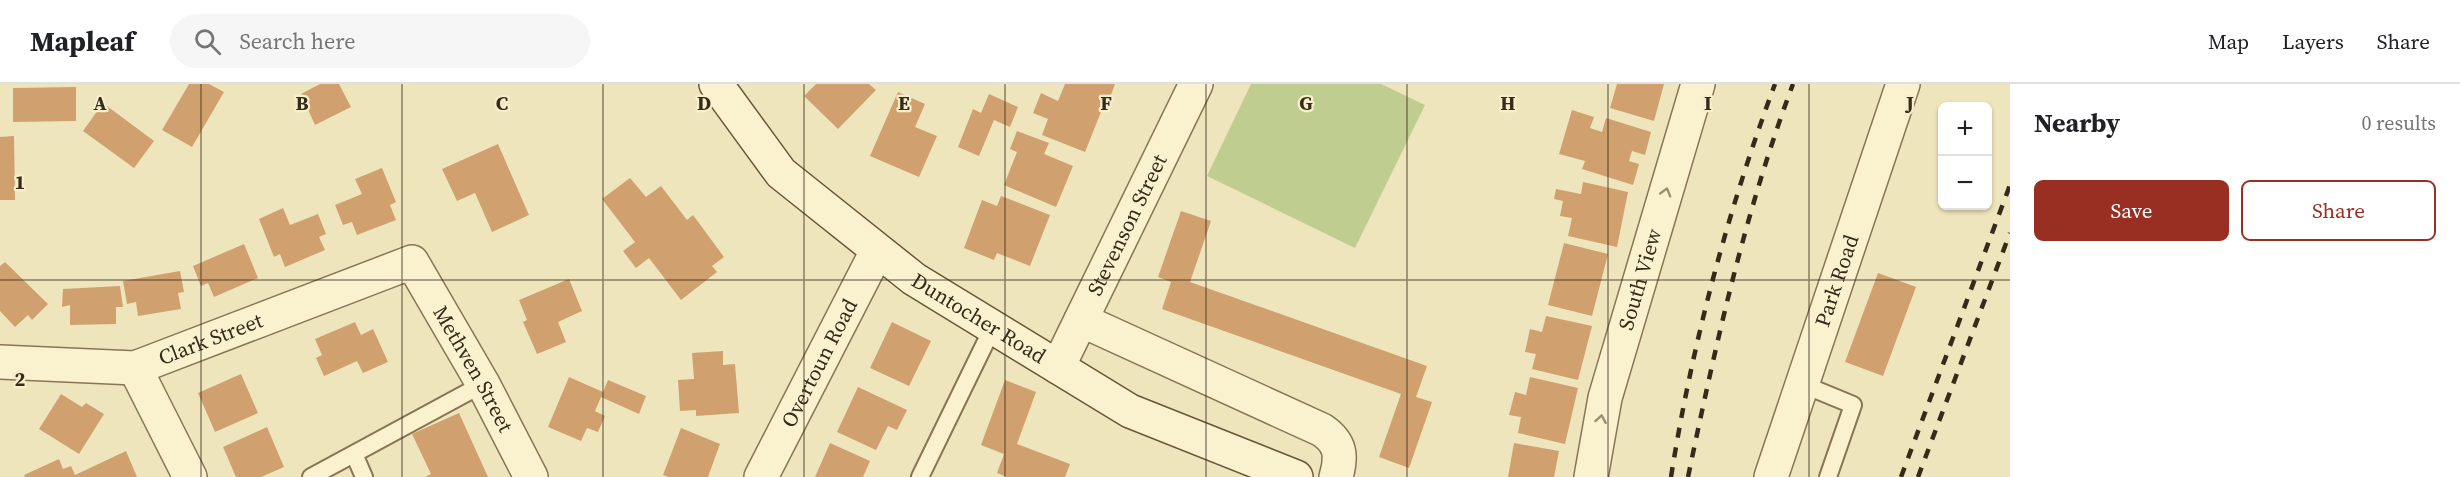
<!DOCTYPE html>
<html lang="en">
<head>
<meta charset="utf-8">
<style>
	body { margin:0; font-family:"Source Serif 4",serif; background:#f6f6f6; color:#202124 }
	.controls { position:absolute; right:18px; top:18px; display:grid; overflow:hidden; border-radius:9px; box-shadow:0 2px 4px #0004 }
	.controls button { width:54px; height:54px; display:grid; place-items:center; padding:0; border:0; border-bottom:2px solid #e0e0e0; background:#fff; color:#202124; font:30px sans-serif }
	.list { margin:0; padding:0; list-style:none }
	h2 { display:flex; justify-content:space-between; align-items:center; height:78px; margin:0; padding:0 24px; font-size:26px }
	h2 small { font-size:20px; font-weight:400; color:#757577 }
	.actions { display:flex; gap:12px; padding:18px 24px }
	.actions a { flex:1; padding:14px 0; border:2px solid #992e22; border-radius:9px; text-align:center; font-size:21px; color:#992e22 }
	.actions .main { background:#992e22; color:#fff }
	.icon { flex:none; width:33px; height:33px; fill:none; stroke:currentColor; stroke-width:2; stroke-linecap:round; stroke-linejoin:round }
	.map { position:relative; flex:none; width:2010px; height:393px; overflow:hidden }
	header { display:flex; align-items:center; gap:36px; box-sizing:border-box; height:84px; padding:0 30px; background:#fff; border-bottom:2px solid #e0e0e0 }
	header strong { font-size:28px }
	nav { display:flex; gap:33px; margin-inline-start:auto; font-size:21px }
	.search { width:420px; height:54px; background:#f6f6f6; display:flex; align-items:center; gap:15px; box-sizing:border-box; padding:0 21px; border-radius:33px; color:#757577; font-size:22px }
	main { display:flex }
	aside { flex:1; background:#fff }
	.map>svg:first-child { display:block }
</style>
</head>
<body>
<header>
<strong>Mapleaf</strong>
<div class="search"><svg class="icon" aria-label="search" viewBox="0 0 24 24"><circle cx="10" cy="10" r="6"/><path d="M15 15l6 6"/></svg>Search here</div>
<nav><a>Map</a><a>Layers</a><a>Share</a></nav>
</header>
<main>
<div class="map">
<svg width="2010" height="393" viewBox="0 0 2010 393">
	<rect width="100%" height="100%" fill="#efe5bc"/>
	<path fill="#c0cd90" d="M1251 0H1381L1425 21 1355 164 1207 92Z"/>
	<path fill="#d0a16f" d="M189 0H209L224 8 192 63 162 46Z
		M320 0H339L351 23 315 41 301 10Z
		M816 0H869L876 6 838 45 804 12Z
		M1065 0H1115L1108 19 1105 18 1085 68 1042 51 1048 35 1033 29 1041 9 1058 17Z
		M1617 0H1664L1654 37 1610 24Z
		M76 3V37L13 38V4Z
		M898 8 925 20 915 43 937 52 919 93 870 72Z
		M989 10 1018 23 1010 43 994 36 979 72 958 63 973 25 981 29Z
		M103 19 154 57 134 84 83 47Z
		M1572 26 1594 33 1590 44 1602 48 1606 34 1651 48 1645 71 1632 67 1629 77 1639 80 1633 101 1582 85 1585 77 1559 70Z
		M1017 47 1049 59 1044 70 1073 82 1056 123 1004 101 1017 68 1010 65Z
		M14 52 15 116H0V53Z
		M498 60 529 131 492 148 475 109 457 117 442 85Z
		M382 84 396 118 390 121 396 136 357 151 352 138 343 141 335 121 362 110 355 95Z
		M630 94 646 113 661 102 687 136 693 131 724 173 712 182 717 188 681 216 649 174 636 184 623 167 635 158 602 115Z
		M1583 98 1628 108 1617 163 1568 152 1572 134 1560 132 1563 117 1554 115 1556 105 1581 110Z
		M1001 112 1050 131 1030 182 997 169 994 176 964 164 982 116 997 122Z
		M283 124 290 141 318 130 326 150 319 153 325 166 285 183 280 170 274 173 259 135Z
		M1181 127 1211 137 1190 198 1427 282 1416 313 1432 318 1409 384 1379 373 1401 310 1162 225 1171 198 1158 193Z
		M1564 159 1608 170 1592 232 1548 221Z
		M244 160 258 194 214 213 208 199 201 202 193 182Z
		M5 178 48 220 32 236 28 231 15 243 0 227V182Z
		M180 187 184 208 178 209 181 225 138 232 136 218 127 220 123 197Z
		M1878 189 1916 203 1883 292 1845 278Z
		M569 195 582 227 558 238 566 258 537 270 523 238 527 236 519 216Z
		M120 202 123 223H116V240L70 241V221L62 223 63 205Z
		M1546 232 1592 242 1578 296 1532 285 1536 270 1525 268 1530 245 1542 248Z
		M355 238 361 251 373 245 388 278 363 289 357 277 324 292 316 274 322 271 315 255Z
		M892 238 931 257 909 302 870 284Z
		M723 267V281L735 280 739 329 696 332V326L680 327 678 296 694 295 692 269Z
		M241 290 258 329 215 348 198 309Z
		M569 293 603 308 608 296 646 312 639 330 601 313 595 327 605 332 598 348 587 344 581 357 548 343Z
		M1530 293 1578 304 1565 360 1518 349 1521 333 1509 331 1515 308 1526 311Z
		M1005 296 1036 308 1017 360 1070 380 1065 393H1007L997 389 1004 370 981 361Z
		M858 303 907 326 897 346 888 342 876 366 837 348Z
		M61 310 82 323 86 319 104 330 79 370 39 345Z
		M459 329 488 393H425L431 390 412 350Z
		M267 343 284 383 261 393H236L223 363Z
		M681 344 720 360 708 393H668L663 391Z
		M830 359 870 377 863 393H815Z
		M1514 359 1559 367 1554 393H1508Z
		M126 367 137 393H25L24 391 59 375 63 385 71 382 75 391Z"/>
	<g fill="none" stroke-linecap="round" stroke-linejoin="round">
		<defs>
			<path id="lane" d="M1802 300 1853 321 1828 393
				M354 370 364 393
				M311 393 483 300
				M920 393 993 243"/>
			<g id="street">
				<path d="M1081 236 1322 346C1341 359 1342 372 1336 393"/>
				<path id="s1" d="M0 278 135 284 412 178 483 300 531 393"/>
				<path id="s2" d="M1058 283 1196 0"/>
				<path d="M135 284 190 393"/>
				<path id="s3" d="M761 393 877 167"/>
				<path id="s4" d="M1591 393 1605 314 1698 0"/>
				<path id="s5" d="M1771 393 1903 0"/>
			</g>
			<g id="secondary">
				<path id="s6" d="M716 0 781 89 914 195 1130 327 1296 393"/>
			</g>
		</defs>
		<use href="#lane" stroke="#877555" stroke-width="20"/>
		<use href="#street" stroke="#877555" stroke-width="36"/>
		<use href="#secondary" stroke="#695638" stroke-width="36"/>
		<use href="#lane" stroke="#faf2cf" stroke-width="16"/>
		<use href="#street" stroke="#faf2cf" stroke-width="33"/>
		<use href="#secondary" stroke="#faf2cf" stroke-width="33"/>
		<path stroke="#362a1a" stroke-width="4.5" stroke-dasharray="10 10" stroke-linecap="butt" d="M1671 393C1692 260 1728 126 1775 0
			M1688 393C1716 259 1745 128 1793 0
			M1901 393 2010 101
			M1918 393 2010 149"/>
	</g>
	<defs><path id="oneway-chevron" d="M-2-3.5L2.5 0L-2 3.5" fill="none" stroke-width="1.6" stroke-linecap="round" stroke-linejoin="round" transform="scale(1.5)"/></defs>
	<g stroke="#988e74">
		<use href="#oneway-chevron" transform="translate(1666 108) rotate(-74)"/>
		<use href="#oneway-chevron" transform="translate(1601 335) rotate(-80)"/>
	</g>
	<path fill="none" stroke="#362a1a" stroke-width="1.5" stroke-opacity="0.55" d="M201 0V393M402 0V393M603 0V393M804 0V393M1005 0V393M1206 0V393M1407 0V393M1608 0V393M1809 0V393M0 196H2010"/>
	<g text-anchor="middle" stroke-width="4.5" stroke-linejoin="round" paint-order="stroke">
		<g font-size="21" fill="#362a1a" stroke="#f7efcb">
			<text dy="7" stroke="none"><textPath href="#s2" startOffset="158">Stevenson Street</textPath></text>
			<text dy="7" stroke="none"><textPath href="#s4" startOffset="204">South View</textPath></text>
			<text dy="7" stroke="none"><textPath href="#s5" startOffset="207">Park Road</textPath></text>
			<text dy="7" stroke="none"><textPath href="#s6" startOffset="356">Duntocher Road</textPath></text>
			<text dy="7" stroke="none"><textPath href="#s1" startOffset="216">Clark Street</textPath></text>
			<text dy="7" stroke="none"><textPath href="#s3" startOffset="128">Overtoun Road</textPath></text>
			<text dy="7" stroke="none"><textPath href="#s1" startOffset="555">Methven Street</textPath></text>
		</g>
	</g>
	<g font-size="20" text-anchor="middle" font-weight="bold" fill="#362a1a" stroke="#f7efcb" stroke-width="4.5" stroke-linejoin="round" paint-order="stroke">
		<text x="100" y="26">A</text>
		<text x="302" y="26">B</text>
		<text x="502" y="26">C</text>
		<text x="704" y="26">D</text>
		<text x="904" y="26">E</text>
		<text x="1106" y="26">F</text>
		<text x="1306" y="26">G</text>
		<text x="1508" y="26">H</text>
		<text x="1708" y="26">I</text>
		<text x="1910" y="26">J</text>
		<text x="20" y="105">1</text>
		<text x="20" y="302">2</text>
	</g>
</svg>
<div class="controls">
<button>+</button>
<button>−</button>
</div>
</div>
<aside>
<h2>Nearby<small>0 results</small></h2>
<ul class="list">
</ul>
<div class="actions"><a class="main">Save</a><a>Share</a></div>
</aside>
</main>
</body>
</html>
